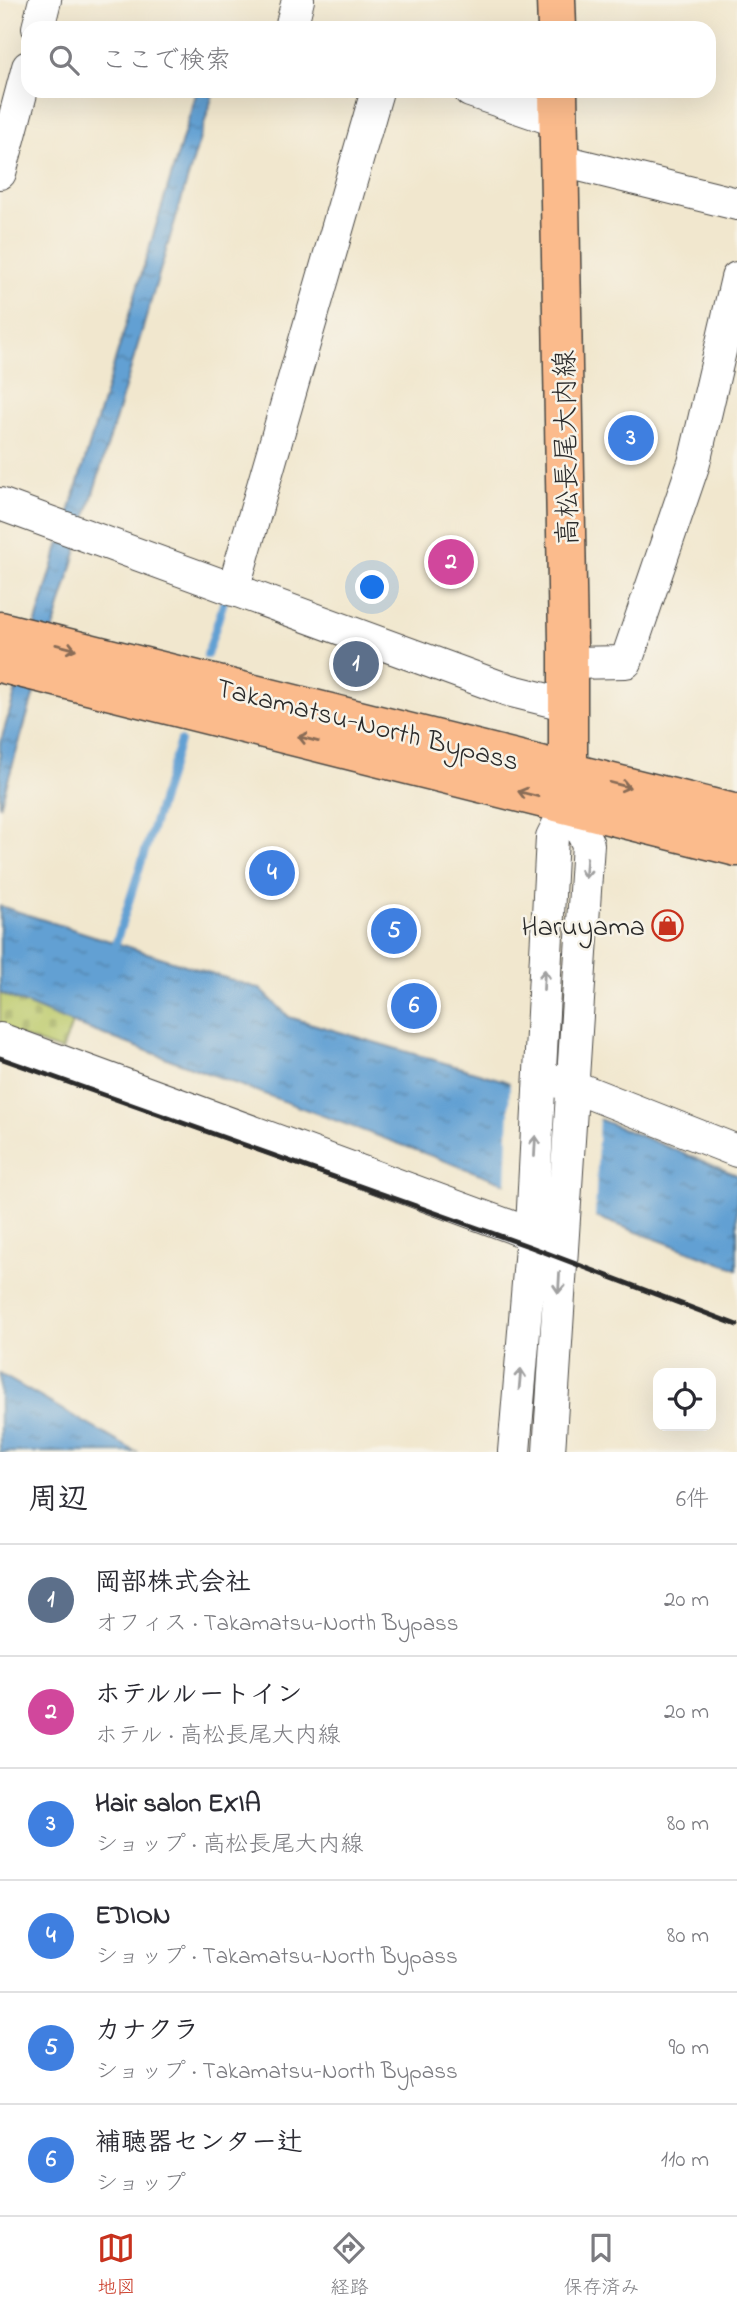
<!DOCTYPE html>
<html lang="ja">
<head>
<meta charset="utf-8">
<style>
	body { margin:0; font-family:"Indie Flower","Klee One",sans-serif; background:#f7f7f7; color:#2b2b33 }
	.controls { position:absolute; right:21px; bottom:21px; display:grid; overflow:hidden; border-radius:14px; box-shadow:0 7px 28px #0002 }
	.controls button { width:63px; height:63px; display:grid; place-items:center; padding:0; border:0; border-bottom:2px solid #e1e1e2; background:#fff; color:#2b2b33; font:35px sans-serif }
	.you { position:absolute; left:373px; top:588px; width:24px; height:24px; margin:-18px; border:5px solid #fff; border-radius:50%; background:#1a73e8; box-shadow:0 0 0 10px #1a73e833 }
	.badge { display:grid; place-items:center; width:46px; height:46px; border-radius:50%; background:#c8321e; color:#fff; font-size:23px; font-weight:700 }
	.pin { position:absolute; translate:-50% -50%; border:4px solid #fff; box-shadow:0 2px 7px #0006 }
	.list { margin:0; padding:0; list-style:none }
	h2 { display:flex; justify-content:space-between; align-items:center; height:91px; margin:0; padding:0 28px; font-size:30px }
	h2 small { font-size:23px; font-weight:400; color:#7c7c81 }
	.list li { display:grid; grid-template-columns:46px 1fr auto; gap:21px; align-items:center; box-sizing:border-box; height:112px; padding:0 28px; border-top:2px solid #e1e1e2 }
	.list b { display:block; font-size:26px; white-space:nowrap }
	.list p { margin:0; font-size:23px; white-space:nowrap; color:#7c7c81 }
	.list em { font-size:23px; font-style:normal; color:#7c7c81 }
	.icon { flex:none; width:38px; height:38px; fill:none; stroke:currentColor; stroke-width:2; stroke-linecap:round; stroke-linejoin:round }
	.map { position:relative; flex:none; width:737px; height:1452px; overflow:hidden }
	.search { position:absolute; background:#fff; box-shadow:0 7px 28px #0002; left:21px; right:21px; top:21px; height:77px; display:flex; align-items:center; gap:18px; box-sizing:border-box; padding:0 24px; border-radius:21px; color:#7c7c81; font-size:26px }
	.sheet { height:763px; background:#fff }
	nav { display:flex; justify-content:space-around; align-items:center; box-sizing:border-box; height:98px; border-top:2px solid #e1e1e2; background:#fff; font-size:19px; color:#7c7c81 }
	nav a { display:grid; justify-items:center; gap:4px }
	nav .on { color:#c8321e }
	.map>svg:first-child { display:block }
</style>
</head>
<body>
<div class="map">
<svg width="737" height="1452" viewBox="0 0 737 1452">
	<defs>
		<pattern id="cemetery-stones" width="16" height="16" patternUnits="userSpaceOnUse" patternTransform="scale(1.75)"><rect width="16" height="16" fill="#bdcb6d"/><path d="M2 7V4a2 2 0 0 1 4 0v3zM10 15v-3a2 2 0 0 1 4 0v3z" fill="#a3ae5f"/></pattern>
		<pattern id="water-ripples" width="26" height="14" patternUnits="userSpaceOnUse" patternTransform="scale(1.75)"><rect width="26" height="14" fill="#62a0d3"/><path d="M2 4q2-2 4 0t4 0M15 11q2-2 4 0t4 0" fill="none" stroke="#5183ab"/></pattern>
	</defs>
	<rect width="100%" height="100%" fill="#f7f3e8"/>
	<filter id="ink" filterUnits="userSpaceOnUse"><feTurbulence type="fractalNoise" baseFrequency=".0143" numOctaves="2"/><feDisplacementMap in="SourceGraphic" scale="14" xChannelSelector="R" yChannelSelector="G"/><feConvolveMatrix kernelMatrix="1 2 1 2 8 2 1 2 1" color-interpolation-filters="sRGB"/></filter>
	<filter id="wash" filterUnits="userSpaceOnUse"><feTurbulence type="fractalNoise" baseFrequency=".00686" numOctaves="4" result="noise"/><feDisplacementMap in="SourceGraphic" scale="28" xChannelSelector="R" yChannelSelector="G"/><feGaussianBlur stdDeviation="1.57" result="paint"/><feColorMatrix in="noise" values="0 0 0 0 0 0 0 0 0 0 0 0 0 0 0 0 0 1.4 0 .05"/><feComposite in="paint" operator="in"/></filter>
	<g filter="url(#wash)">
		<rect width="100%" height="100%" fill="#f1e7ce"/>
		<path fill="url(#cemetery-stones)" stroke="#747b4c" stroke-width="2" d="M0 993 72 1023 62 1051 0 1029Z"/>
		<path fill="url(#water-ripples)" stroke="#46667f" stroke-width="2" d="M197 91H214L84 524 67 519Z
			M60 542 78 546 0 807V744Z
			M0 906 260 989 289 1017 502 1080 737 1175V1269L72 1023 0 993Z
			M0 1374 117 1441 136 1452H0Z"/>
		<path fill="#f1e7ce" d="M510 1080 599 1115 595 1220 506 1187Z"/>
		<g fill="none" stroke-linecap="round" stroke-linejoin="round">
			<path stroke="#62a0d3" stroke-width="8" d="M207 655 225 598
				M113 952 180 741"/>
		</g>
	</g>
	<g filter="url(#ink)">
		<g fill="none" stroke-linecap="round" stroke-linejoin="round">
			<defs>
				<path id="minor" d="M38 28 45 0
					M291 28 298 0
					M470 91 558 121
					M559 160 737 204
					M0 173 28 67
					M0 504 508 690 568 705
					M233 590 377 91
					M568 663 626 662 694 463 737 278
					M0 1039 550 1241
					M552 1080 572 1086 737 1151
					M514 1452 531 1247 552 837 568 805
					M549 1452 588 844 568 805"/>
				<path id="major" d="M556 0 557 28
					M558 91 568 641V803"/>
				<path id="highway" d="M0 631 737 814
					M0 663 737 847"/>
			</defs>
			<use href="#minor" stroke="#494743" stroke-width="34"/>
			<use href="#major" stroke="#494743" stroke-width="41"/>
			<use href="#highway" stroke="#494743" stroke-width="41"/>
			<use href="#minor" stroke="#fff" stroke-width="32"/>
			<use href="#major" stroke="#fbbb8c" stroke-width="38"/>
			<use href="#highway" stroke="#fbbb8c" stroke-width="38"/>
			<path stroke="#2b2b2b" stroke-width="5" d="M0 1058 531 1247 737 1325"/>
		</g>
		<defs><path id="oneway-shaft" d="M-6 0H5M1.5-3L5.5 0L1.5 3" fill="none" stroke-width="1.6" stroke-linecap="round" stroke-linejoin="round" transform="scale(1.75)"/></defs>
		<g stroke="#896c57">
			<use href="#oneway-shaft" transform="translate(66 647) rotate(14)"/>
			<use href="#oneway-shaft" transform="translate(308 739) rotate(-166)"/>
			<use href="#oneway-shaft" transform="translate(620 785) rotate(14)"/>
			<use href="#oneway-shaft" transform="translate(528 794) rotate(-165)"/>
		</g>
		<g stroke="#a0a0a0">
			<use href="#oneway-shaft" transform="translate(586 868) rotate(94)"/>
			<use href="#oneway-shaft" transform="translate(544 980) rotate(-87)"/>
			<use href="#oneway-shaft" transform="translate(535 1146) rotate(-87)"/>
			<use href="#oneway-shaft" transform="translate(559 1283) rotate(93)"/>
			<use href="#oneway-shaft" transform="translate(520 1379) rotate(-85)"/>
		</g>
	</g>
	<defs>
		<symbol id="shop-ring" viewBox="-11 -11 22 22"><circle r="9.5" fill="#f7f3e8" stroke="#c8321e" stroke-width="1.5"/><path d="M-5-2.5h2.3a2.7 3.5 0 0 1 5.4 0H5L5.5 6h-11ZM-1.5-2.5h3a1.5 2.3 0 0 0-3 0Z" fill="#c8321e"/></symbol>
	</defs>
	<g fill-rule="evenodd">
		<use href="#shop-ring" x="650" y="908" width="35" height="35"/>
	</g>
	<g text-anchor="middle" stroke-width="5" stroke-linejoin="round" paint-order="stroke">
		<g font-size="28" fill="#2b2b2b" stroke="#f7f3e8">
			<text transform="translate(565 448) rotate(-91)" y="10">高松長尾大内線</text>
			<text transform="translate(368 723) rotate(14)" y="10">Takamatsu-North Bypass</text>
		</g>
		<g font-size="28" fill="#2b2b2b" stroke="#f7f3e8" text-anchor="end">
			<text x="645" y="935">Haruyama</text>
		</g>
	</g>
</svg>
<div class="controls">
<button><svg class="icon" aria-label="locate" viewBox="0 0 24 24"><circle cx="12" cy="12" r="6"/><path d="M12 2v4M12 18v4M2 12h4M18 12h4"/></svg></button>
</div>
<div class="you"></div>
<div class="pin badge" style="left:356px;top:664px;background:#5c6f8a">1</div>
<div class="pin badge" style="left:451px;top:562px;background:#d1479c">2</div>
<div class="pin badge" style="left:631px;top:438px;background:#3f7fe0">3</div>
<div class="pin badge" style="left:272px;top:873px;background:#3f7fe0">4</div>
<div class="pin badge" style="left:394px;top:931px;background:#3f7fe0">5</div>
<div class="pin badge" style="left:414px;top:1006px;background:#3f7fe0">6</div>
<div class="search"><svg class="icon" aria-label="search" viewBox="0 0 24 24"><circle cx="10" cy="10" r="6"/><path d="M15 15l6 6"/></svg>ここで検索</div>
</div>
<section class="sheet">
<h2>周辺<small>6件</small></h2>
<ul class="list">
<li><span class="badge" style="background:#5c6f8a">1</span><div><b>岡部株式会社</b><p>オフィス · Takamatsu-North Bypass</p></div><em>20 m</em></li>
<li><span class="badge" style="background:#d1479c">2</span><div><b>ホテルルートイン</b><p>ホテル · 高松長尾大内線</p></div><em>20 m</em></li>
<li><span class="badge" style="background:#3f7fe0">3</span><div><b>Hair salon EXIA</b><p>ショップ · 高松長尾大内線</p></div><em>80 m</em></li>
<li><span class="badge" style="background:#3f7fe0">4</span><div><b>EDION</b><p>ショップ · Takamatsu-North Bypass</p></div><em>80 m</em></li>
<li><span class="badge" style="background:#3f7fe0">5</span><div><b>カナクラ</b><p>ショップ · Takamatsu-North Bypass</p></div><em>90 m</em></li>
<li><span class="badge" style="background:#3f7fe0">6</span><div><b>補聴器センター辻</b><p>ショップ</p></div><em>110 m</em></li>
</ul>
</section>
<nav>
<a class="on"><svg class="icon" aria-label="map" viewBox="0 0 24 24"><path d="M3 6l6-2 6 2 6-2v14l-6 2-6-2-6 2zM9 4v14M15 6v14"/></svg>地図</a>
<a><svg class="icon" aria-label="directions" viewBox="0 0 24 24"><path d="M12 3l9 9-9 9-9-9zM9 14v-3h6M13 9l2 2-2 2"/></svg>経路</a>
<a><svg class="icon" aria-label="saved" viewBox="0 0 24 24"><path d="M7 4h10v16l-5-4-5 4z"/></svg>保存済み</a>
</nav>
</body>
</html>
